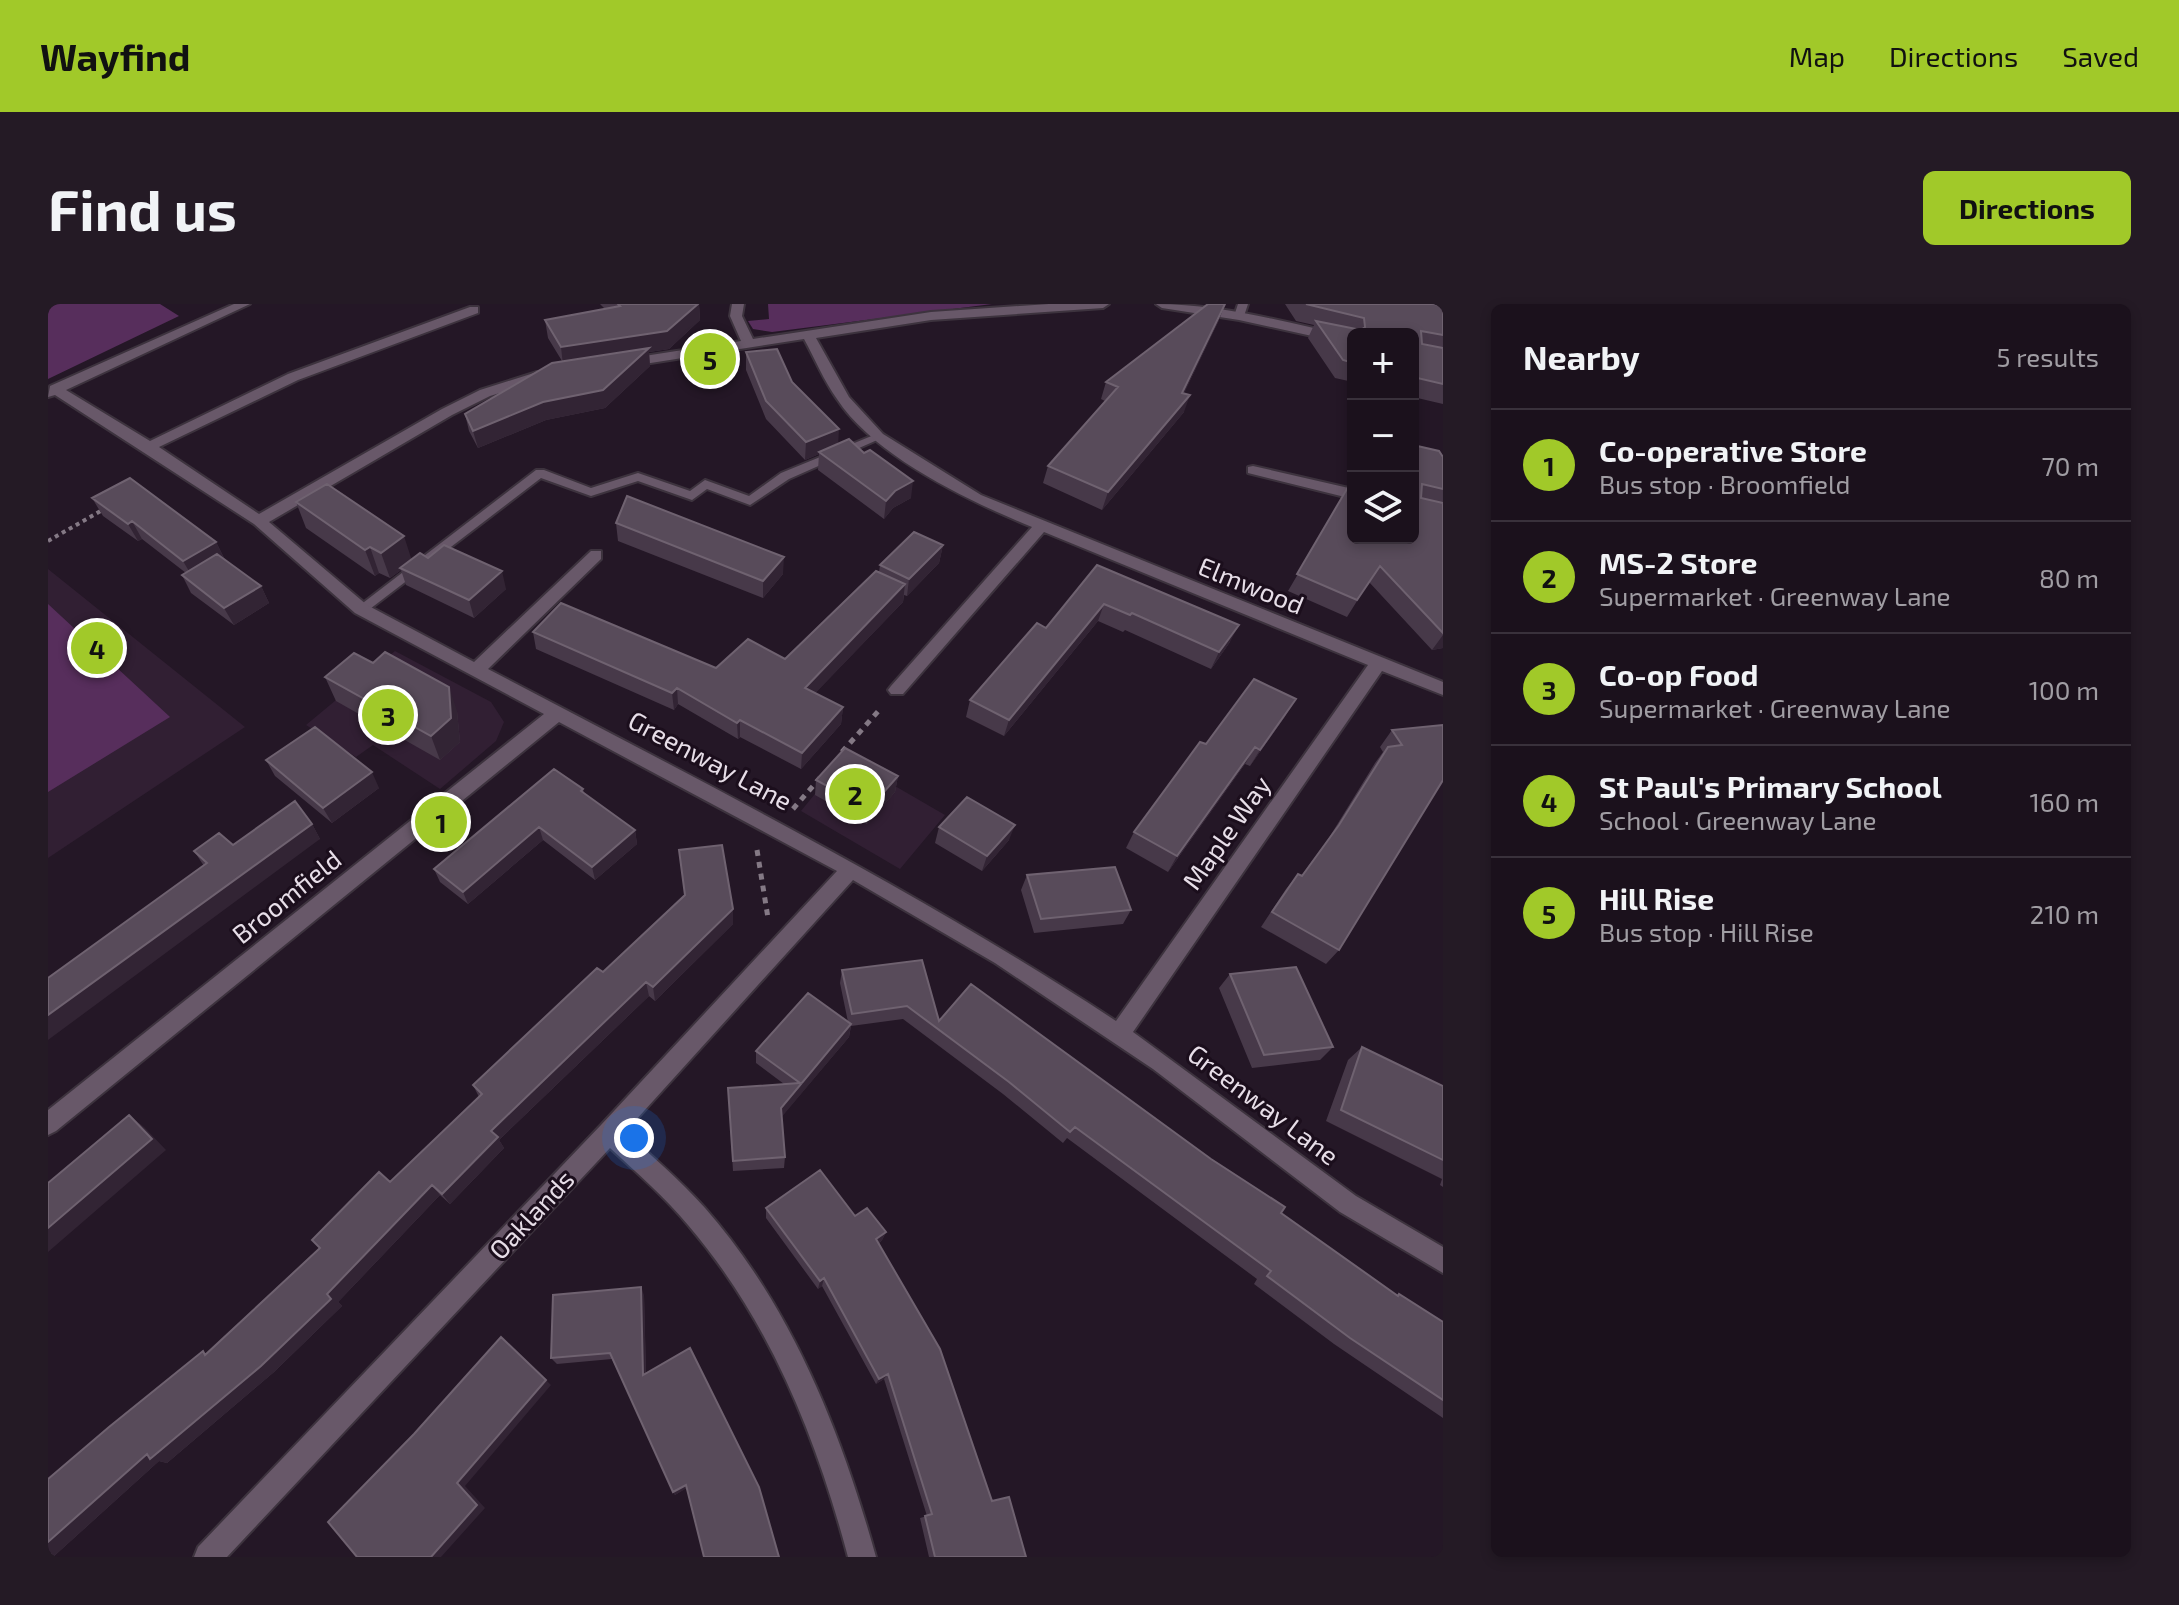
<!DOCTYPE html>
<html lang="en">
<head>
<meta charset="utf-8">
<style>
	body { margin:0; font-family:"Exo 2",sans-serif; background:#241a25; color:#f1f3f6 }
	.controls { position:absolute; right:24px; top:24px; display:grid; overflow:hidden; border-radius:12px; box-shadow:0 4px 12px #0003 }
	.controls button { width:72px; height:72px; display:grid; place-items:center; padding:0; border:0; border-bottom:2px solid #39313b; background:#1b111c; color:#f1f3f6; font:40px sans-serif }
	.you { position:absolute; left:586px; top:834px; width:28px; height:28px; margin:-20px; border:6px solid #fff; border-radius:50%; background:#1a73e8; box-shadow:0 0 0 12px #1a73e833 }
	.badge { display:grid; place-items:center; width:52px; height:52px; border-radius:50%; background:#a1c929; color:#111; font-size:26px; font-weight:700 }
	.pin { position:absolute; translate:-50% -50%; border:4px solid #fff; box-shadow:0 2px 8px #0006 }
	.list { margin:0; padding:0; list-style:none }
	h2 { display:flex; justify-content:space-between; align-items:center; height:104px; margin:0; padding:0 32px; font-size:34px }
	h2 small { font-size:26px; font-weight:400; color:#a09da3 }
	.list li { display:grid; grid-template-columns:52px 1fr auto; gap:24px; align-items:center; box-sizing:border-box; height:112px; padding:0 32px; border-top:2px solid #39313b }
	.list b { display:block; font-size:30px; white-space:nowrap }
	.list p { margin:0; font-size:26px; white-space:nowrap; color:#a09da3 }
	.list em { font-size:26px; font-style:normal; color:#a09da3 }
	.icon { flex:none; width:44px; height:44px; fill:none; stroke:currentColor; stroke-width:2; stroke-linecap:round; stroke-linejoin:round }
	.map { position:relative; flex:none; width:1395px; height:1253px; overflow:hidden; border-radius:12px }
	header { display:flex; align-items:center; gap:48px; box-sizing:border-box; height:112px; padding:0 40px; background:#a1c929; color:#111 }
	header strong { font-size:38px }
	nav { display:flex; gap:44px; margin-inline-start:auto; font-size:28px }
	.intro { display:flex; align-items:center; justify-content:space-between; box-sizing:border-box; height:192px; padding:0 48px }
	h1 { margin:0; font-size:56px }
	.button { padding:20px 36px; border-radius:12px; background:#a1c929; color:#111; font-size:28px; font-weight:700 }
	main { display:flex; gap:48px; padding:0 48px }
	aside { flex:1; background:#1b111c; border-radius:12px; box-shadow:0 4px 12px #0003 }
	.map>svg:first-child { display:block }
</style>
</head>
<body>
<header>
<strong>Wayfind</strong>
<nav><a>Map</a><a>Directions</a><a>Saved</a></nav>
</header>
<div class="intro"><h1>Find us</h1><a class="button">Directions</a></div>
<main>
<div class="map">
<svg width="1395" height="1253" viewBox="0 0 1395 1253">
	<rect width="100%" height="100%" fill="#241726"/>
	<path fill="#311f33" d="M0 265 197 423 0 554Z
		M347 347 443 398 456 418 448 437 392 485 325 441 308 453 258 421Z
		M797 453 897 511 852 565 753 507Z"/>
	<path fill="#572e5c" d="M0 0H112L131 12 0 75Z
		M720 0H944L724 28 705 25 700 17 721 15Z
		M0 300 122 413 0 488Z"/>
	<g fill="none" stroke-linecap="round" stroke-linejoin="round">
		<defs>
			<path id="lane" d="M1190 0H1200L1196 12 1191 15 1186 12Z
				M826 131 836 133 741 175 702 201 659 185 644 196 590 177 543 192 493 174 318 308H308L307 305 488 166H496L543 184 590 169 642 187 657 176 701 192 733 169Z"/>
			<path id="street" d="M186 0H202L18 86 102 137 240 70 422 3H430V9L250 76 111 143 211 210 394 105 432 86 489 68H499V74L442 92 404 111 221 218 319 301 426 358 543 247H553V255L440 365C651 476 867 585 1068 717L1320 361 996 228 855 390H843L840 386 843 382 984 223C921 197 827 153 789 95 776 77 767 55 756 35L577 63 570 59 577 55 693 37 682 12 684 0H696L694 12 705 35 883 8 1001 0H1061L1055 4 883 16 768 34 801 93 835 130 933 191 1395 378V391L1334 367 1085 728 1308 892 1395 943V969L1292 908 1105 765 947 659 805 576 577 828C604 852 632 876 657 904 744 1003 793 1128 828 1253H800C768 1133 722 1017 640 921 617 893 589 869 562 844L179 1253H146L150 1243 553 821 789 567 511 418 8 827 0 831V806L496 410 307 309 206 220 7 91 0 93 2 82Z
				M1108 0C1175 0 1240 19 1305 33V41L1191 16 1114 4Z
				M1205 162 1305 185V195L1200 169V163Z"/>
		</defs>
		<use href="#lane" stroke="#3d333e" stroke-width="4"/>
		<use href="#street" stroke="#3d333e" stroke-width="4"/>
		<path stroke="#847985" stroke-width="4" stroke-dasharray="4 4" stroke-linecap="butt" d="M0 237 58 204"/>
		<path stroke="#847985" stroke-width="5" stroke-dasharray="6 6" stroke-linecap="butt" d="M794 448 833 404
			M745 505 772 474
			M709 546 720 614"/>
		<use href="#lane" fill="#685869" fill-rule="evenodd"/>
		<use href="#street" fill="#685869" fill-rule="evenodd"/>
	</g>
	<path fill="#473949" d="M552 0H651L652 16 621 45 601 48 602 62 557 104 498 116 430 144 421 127 417 110 514 57 500 34 497 16 557 5Z
		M1237 0H1386L1395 2V100L1365 93V30H1305V78L1287 74 1260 34 1266 21 1248 17Z
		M1171 16 1136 89V108L1054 206 995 179 1000 162 1057 97 1053 95 1058 78Z
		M698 48 744 78 790 140 863 194 845 204 836 215 770 166 771 150 757 156 718 115 698 66Z
		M1365 141 1395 153V344L1384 346 1321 278 1299 313 1240 287 1305 176V234Z
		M44 194 168 238 177 256 213 282 221 299 186 321 143 289 134 271 138 269 94 235 90 237 55 212Z
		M248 198 363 255 380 254 458 285 426 314 358 281 353 266 342 274 331 269 327 272 258 224Z
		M568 219 735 270 715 294 570 237Z
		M895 241 891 259 859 292 856 291 855 298 767 389 795 403 793 420 753 465 692 433 690 435 630 400 626 406 488 345 485 328 668 364 737 355 831 268 832 261Z
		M1049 261 1182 338 1163 365 1077 326 1075 328 1050 317 956 432 918 413 922 396 998 324Z
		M277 373 409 407 412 438 392 456 288 397Z
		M1238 411 1202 462 1197 460 1120 568 1078 544 1086 528 1158 440Z
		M1395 421 1291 646 1278 660 1213 623 1238 585 1250 570 1253 572 1279 537 1327 459 1335 448 1332 443 1344 426Z
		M218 456 331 484 284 519 227 472Z
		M850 472 847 488 819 520 767 491 768 476Z
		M535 485 536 489 587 526 589 540 547 576 495 536 420 600 392 578 386 565Z
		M264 520 272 535 156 562 146 547 185 541Z
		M891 523 961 536 934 567 887 539Z
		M631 546 685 605V620L607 697 601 692 451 836 456 844 402 900 392 891 290 998 294 1002 226 1068 119 1159 111 1157 5 1253H0L159 1049 342 878 431 793 425 781 555 668 637 591Z
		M979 571 1083 606 1075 620 986 629 973 586Z
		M794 666 891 717 1233 909 1348 991 1351 990 1395 1018V1114L1286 1040 1206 980 1209 975 1019 834 1015 839 955 790 855 715 803 722 801 733 733 813 737 853 736 864 685 867 680 784 736 780 708 759V747L800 718 792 679Z
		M1182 670 1285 743 1272 756 1204 764 1171 684Z
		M1314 743 1395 782V883L1392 881 1394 875 1278 817 1300 756Z
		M718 904 807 912 838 928 834 936 831 939 944 1197 978 1253H881L872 1214 879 1212 836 1075 828 1080 774 982 770 985 718 914Z
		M596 991 598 1069 638 1184 627 1191 564 1055 509 1060 503 1054Z"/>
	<path fill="#322434" d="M651 0 652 16 621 45 601 48 602 62 557 104 498 116 430 144 425 127 515 61 513 43Z
		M1177 0 1171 16 1128 106 1134 89Z
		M1142 91 1136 108 1054 206 1060 188Z
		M791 125 790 143 771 148V150L757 156 758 138Z
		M865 177 863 194 845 204 836 215 838 197 847 187Z
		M84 217 94 235 90 237 80 220Z
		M356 232 364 257 352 264 353 266 342 274 333 249Z
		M168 238 177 256 145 274 135 257Z
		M895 241 891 259 859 292 861 275Z
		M322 243 331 269 327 272 317 246Z
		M736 253 735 270 715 294V277Z
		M454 267 458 285 426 314 421 296Z
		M857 280 855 298 756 401 757 384Z
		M213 282 221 299 186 321 176 304Z
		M1056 300 1050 317 956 432 961 416Z
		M1191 321 1182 338 1163 365 1171 348Z
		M1395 331V344L1384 346Z
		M401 383 409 407 412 438 392 456 383 432Z
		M629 384 630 400 626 406 624 389Z
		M1248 395 1238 411 1202 462 1212 446Z
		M795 403 793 420 753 465 754 449Z
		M692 416V433L690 435 689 419Z
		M1207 443 1197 460 1120 568 1129 552Z
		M324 468 331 484 284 519 275 504Z
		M850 472 847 488 819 520 821 505Z
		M264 520 272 535 0 736V711Z
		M967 521 961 536 934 567 939 552Z
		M491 523 495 536 420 600 415 588Z
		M587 526 589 540 547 576 544 563Z
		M685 605V620L607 697 605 683Z
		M598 678 601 692 451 836 456 844 402 900 394 890 443 827Z
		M803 720 801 733 732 815 733 804Z
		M81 811 96 823 118 846 0 948V924Z
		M384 881 392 891 290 998 294 1002 226 1068 119 1159 111 1157 5 1253H0V1238L279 990Z
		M838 928 834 936 825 944 828 935Z
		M776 974 774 982 770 985 772 977Z
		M593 983 596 991 598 1077 595 1071Z
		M840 1070 836 1075 828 1080 831 1075Z
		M498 1076 503 1081 417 1182 437 1204 393 1253H383L409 1179Z
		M638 1181 639 1184 627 1191 625 1188Z"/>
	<path fill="#584b5a" stroke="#6f6270" stroke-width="2" d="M570 0H650L619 27 513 43 497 16 572 2Z
		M1160 0H1177L1134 89 1142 91 1060 188 1000 162 1070 83 1058 78Z
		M1258 0H1386L1395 2V31L1373 27 1374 40 1395 44V80L1365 73V30H1305V59L1295 56 1268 17 1313 26 1317 23 1316 14Z
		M601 44 555 86 495 98 425 127 417 110 504 59Z
		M729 45 744 78 791 125 758 138 718 97 698 48Z
		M801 135 816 149 822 146 865 177 847 187 838 197 771 148Z
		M1365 141 1391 147 1395 153V185L1374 180 1373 194 1395 199V329L1332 262 1309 296 1249 270 1303 178 1305 179V234H1365Z
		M82 174 168 238 135 257 84 217 80 220 44 194Z
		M279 180 356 232 333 249 322 243 317 246 248 198Z
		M579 192 736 253 715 277 568 219Z
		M866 228 895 241 861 275 832 261Z
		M396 241 454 267 421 296 352 264 372 249 380 254Z
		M169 250 213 282 176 304 134 271Z
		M1049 261 1191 321 1171 348 1084 309 1082 311 1056 300 961 416 922 396 989 319 998 324Z
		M828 267 857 280 757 384 795 403 754 449 692 416 689 419 629 384 624 389 485 328 513 299 668 364 700 335 737 355Z
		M337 348 401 383 403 414 383 432 277 373 306 349 325 359Z
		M1206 375 1248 395 1212 446 1207 443 1129 552 1086 528 1152 438 1158 440Z
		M1395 421V476L1291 646 1224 608 1250 570 1254 572 1291 521 1340 443 1354 441 1344 426Z
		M267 423 324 468 275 504 218 456Z
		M797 444 850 472 821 505 768 476Z
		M506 465 535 485 533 487 587 526 544 563 491 523 415 588 386 565Z
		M919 493 967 521 939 552 891 523Z
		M247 497 264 520 0 711V674L159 559 146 547 171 529 185 541Z
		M674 541 685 605 605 683 598 678 443 827 450 833 394 890 384 881 279 990 283 995 213 1062 102 1155 99 1150 0 1238V1175L61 1123 155 1047 157 1051 272 944 264 936 331 868 342 878 434 790 425 781 549 664 555 668 637 591 631 546Z
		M1067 563 1083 606 993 615 979 571Z
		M874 656 891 717 923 680 1163 855 1237 903 1233 909 1350 992 1351 990 1395 1018V1096L1302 1034 1219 972 1223 967 1027 823 1022 828 961 778 859 702 804 710 794 666Z
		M1248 663 1285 743 1216 751 1182 670Z
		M760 689 803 720 733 804 737 853 685 857 680 784 752 779 708 747Z
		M1314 743 1395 782V856L1293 806Z
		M81 811 104 835 0 924V879Z
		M772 866 807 912 819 904 838 928 828 935 892 1045 944 1197 961 1193 978 1253H887L877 1212 884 1210 840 1070 831 1075 776 974 772 977 718 904Z
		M593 983 595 1071 642 1044 711 1183 731 1253H656L638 1181 625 1188 562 1049 503 1054 505 991Z
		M453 1033 498 1076 409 1179 429 1201 383 1253H309L280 1218 366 1130Z"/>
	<g text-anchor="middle" stroke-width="6" stroke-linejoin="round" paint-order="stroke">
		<g font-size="26" fill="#e7dee8" stroke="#1b0e1c">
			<text transform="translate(1203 282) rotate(22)" y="9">Elmwood</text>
			<text transform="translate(662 457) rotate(28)" y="9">Greenway Lane</text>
			<text transform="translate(1179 529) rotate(-55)" y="9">Maple Way</text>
			<text transform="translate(239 593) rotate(-39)" y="9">Broomfield</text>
			<text transform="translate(1215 801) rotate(37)" y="9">Greenway Lane</text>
			<text transform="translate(484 911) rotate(-47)" y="9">Oaklands</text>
		</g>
	</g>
</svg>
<div class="controls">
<button>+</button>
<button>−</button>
<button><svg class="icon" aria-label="layers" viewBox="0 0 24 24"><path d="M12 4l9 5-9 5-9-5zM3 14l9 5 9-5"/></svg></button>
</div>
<div class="you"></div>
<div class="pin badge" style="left:393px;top:518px">1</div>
<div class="pin badge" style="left:807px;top:490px">2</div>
<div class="pin badge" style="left:340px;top:411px">3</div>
<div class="pin badge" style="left:49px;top:344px">4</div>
<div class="pin badge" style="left:662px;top:55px">5</div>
</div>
<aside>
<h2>Nearby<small>5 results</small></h2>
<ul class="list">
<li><span class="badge">1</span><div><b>Co-operative Store</b><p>Bus stop · Broomfield</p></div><em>70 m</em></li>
<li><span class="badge">2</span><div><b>MS-2 Store</b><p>Supermarket · Greenway Lane</p></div><em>80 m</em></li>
<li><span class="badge">3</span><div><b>Co-op Food</b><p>Supermarket · Greenway Lane</p></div><em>100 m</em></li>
<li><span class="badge">4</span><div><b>St Paul's Primary School</b><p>School · Greenway Lane</p></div><em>160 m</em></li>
<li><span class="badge">5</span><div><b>Hill Rise</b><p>Bus stop · Hill Rise</p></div><em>210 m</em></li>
</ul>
</aside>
</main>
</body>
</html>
